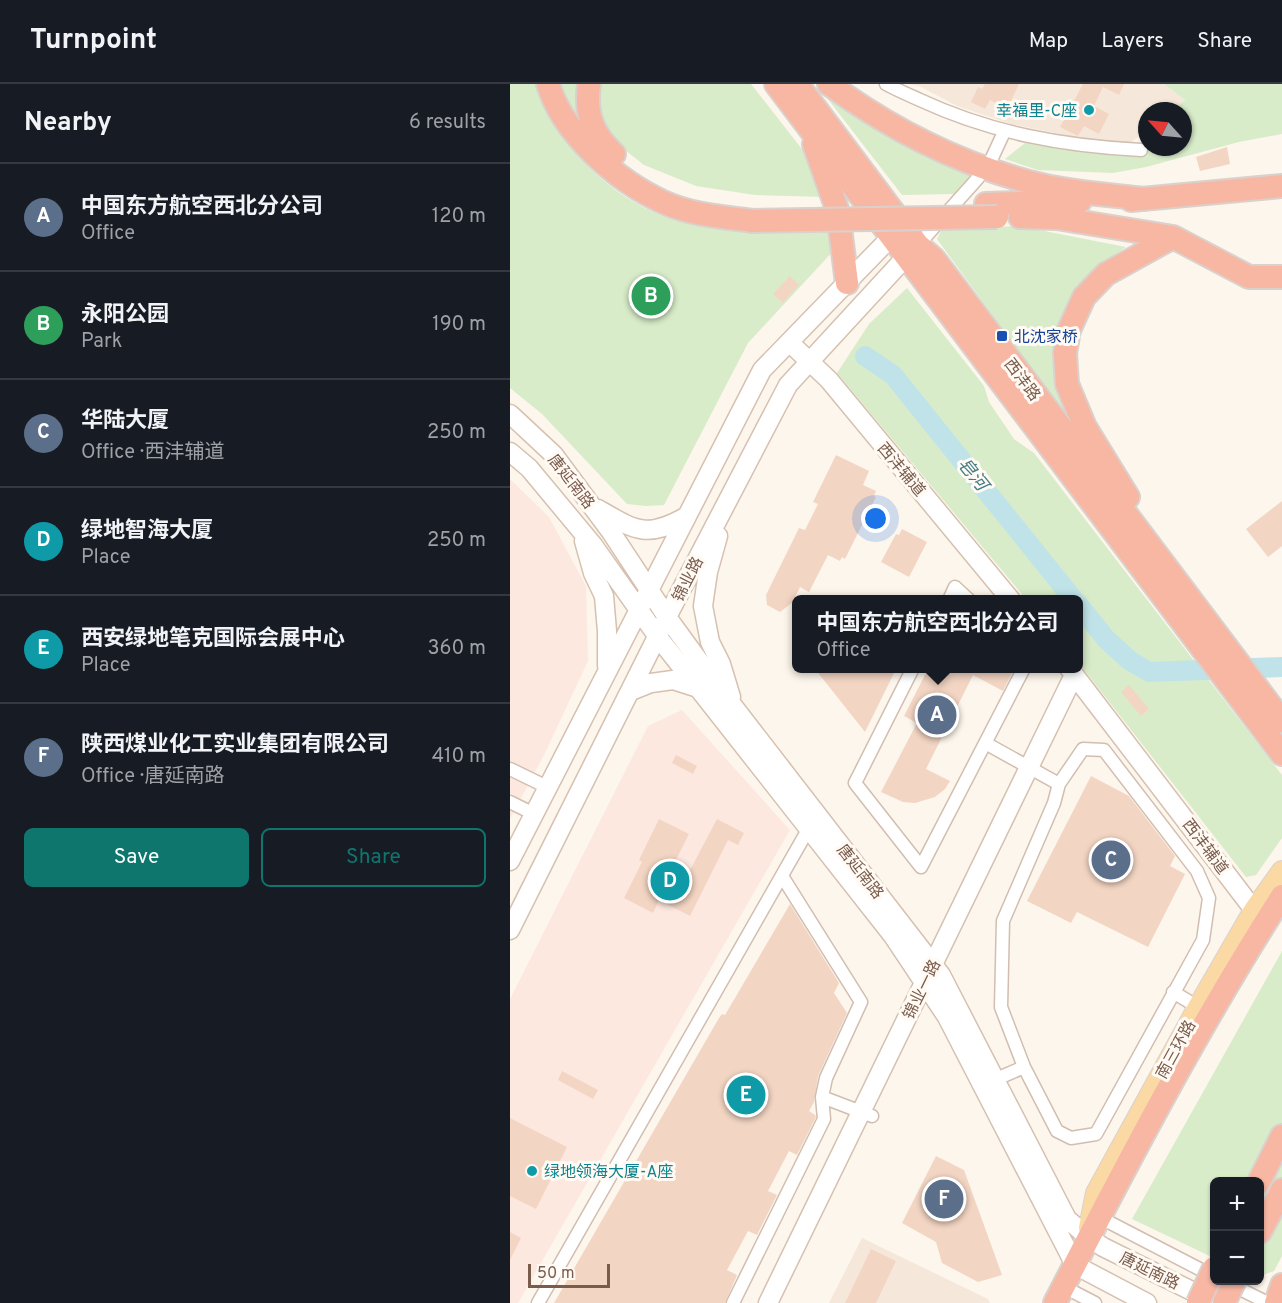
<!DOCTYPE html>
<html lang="en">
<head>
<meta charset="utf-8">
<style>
	body { margin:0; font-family:Overpass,"Noto Sans SC",sans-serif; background:#242831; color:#f1f3f6 }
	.controls { position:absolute; right:18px; bottom:18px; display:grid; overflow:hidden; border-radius:9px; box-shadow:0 2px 4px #0004 }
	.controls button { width:54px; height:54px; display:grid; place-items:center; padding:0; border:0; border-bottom:2px solid #363941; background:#171b24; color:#f1f3f6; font:30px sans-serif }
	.compass { position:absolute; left:628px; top:18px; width:54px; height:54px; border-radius:50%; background:#171b24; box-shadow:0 2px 4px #0004; rotate:297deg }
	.scale { position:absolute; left:18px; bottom:15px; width:82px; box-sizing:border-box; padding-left:6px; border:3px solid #7a5c4d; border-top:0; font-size:16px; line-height:21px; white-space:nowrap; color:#7a5c4d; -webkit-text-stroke:4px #fffaf3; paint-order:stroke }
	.you { position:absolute; left:366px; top:435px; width:21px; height:21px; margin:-15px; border:4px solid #fff; border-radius:50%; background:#1a73e8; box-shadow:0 0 0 9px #1a73e833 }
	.badge { display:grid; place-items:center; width:39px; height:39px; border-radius:50%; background:#0f766e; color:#fff; font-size:20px; font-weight:700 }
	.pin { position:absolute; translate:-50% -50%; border:3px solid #fff; box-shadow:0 2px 6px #0006 }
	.popup { position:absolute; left:282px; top:511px; width:291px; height:78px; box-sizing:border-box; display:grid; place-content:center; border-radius:9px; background:#171b24; filter:drop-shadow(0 2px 4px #0005); font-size:20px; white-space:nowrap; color:#9ea1a6 }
	.popup b { font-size:22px; color:#f1f3f6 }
	.popup::after { content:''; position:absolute; left:50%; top:100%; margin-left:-12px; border:12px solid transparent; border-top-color:#171b24 }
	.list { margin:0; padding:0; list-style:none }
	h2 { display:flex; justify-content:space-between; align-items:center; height:78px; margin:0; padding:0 24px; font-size:26px }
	h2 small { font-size:20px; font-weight:400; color:#9ea1a6 }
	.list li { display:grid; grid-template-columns:39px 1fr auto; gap:18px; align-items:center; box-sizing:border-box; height:108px; padding:0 24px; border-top:2px solid #363941 }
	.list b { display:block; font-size:22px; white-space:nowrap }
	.list p { margin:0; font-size:20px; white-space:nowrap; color:#9ea1a6 }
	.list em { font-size:20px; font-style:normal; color:#9ea1a6 }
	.actions { display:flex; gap:12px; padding:18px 24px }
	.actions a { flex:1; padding:14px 0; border:2px solid #0f766e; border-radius:9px; text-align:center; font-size:21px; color:#0f766e }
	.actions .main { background:#0f766e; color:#fff }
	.map { position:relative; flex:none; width:772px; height:1219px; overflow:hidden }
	header { display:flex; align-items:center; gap:36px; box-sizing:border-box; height:84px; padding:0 30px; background:#171b24; border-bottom:2px solid #363941 }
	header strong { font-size:28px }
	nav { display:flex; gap:33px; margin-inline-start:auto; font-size:21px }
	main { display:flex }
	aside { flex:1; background:#171b24 }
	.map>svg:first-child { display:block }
</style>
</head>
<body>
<header>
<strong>Turnpoint</strong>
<nav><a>Map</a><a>Layers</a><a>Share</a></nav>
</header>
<main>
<aside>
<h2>Nearby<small>6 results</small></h2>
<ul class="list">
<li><span class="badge" style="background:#5c6f8a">A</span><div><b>中国东方航空西北分公司</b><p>Office</p></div><em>120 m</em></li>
<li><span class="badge" style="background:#2e9e5b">B</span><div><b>永阳公园</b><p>Park</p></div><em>190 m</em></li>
<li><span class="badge" style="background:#5c6f8a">C</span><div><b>华陆大厦</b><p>Office · 西沣辅道</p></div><em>250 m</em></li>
<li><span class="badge" style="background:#0f9aa8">D</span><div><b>绿地·智海大厦</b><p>Place</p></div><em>250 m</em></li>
<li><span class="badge" style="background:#0f9aa8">E</span><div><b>西安绿地笔克国际会展中心</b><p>Place</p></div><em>360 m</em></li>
<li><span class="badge" style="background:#5c6f8a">F</span><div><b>陕西煤业化工实业集团有限公司</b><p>Office · 唐延南路</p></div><em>410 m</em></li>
</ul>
<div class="actions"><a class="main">Save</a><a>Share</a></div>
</aside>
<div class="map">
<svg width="772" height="1219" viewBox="0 0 772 1219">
	<rect width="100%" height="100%" fill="#fdf6ec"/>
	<path fill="#f5e8da" d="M398 0H654L675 16 662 27H637V46L615 63 501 40 447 22 409 2Z
		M352 1154 478 1215 480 1219H319Z"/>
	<path fill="#fde8e0" d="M0 395 39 433 76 502 78 577 35 669 0 735Z
		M172 626 280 746 8 1219H0V915L138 642Z"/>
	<path fill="#d8ecc9" d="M0 0H25C54 73 119 135 200 143 240 147 282 145 323 146L326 164 238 259 154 421 136 422 117 420 32 330 0 304Z
		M49 0H73L77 46 62 26Z
		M86 0H241L302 78 315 113 245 111 186 102 134 81 96 51 84 24Z
		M654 0H772V50L729 58 636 83 603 89 528 86 495 75 515 59C555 67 593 71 634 71L633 49 637 46V63H673V27H662L675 16Z
		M314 10 397 60 462 91 444 110 392 111Z
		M509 142 616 163 584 186 565 211 547 292 560 338 427 155 432 145Z
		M397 204 474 302 479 318 504 355 524 369 772 691V754L746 791 736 793 568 578V516L516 515 327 289 359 240Z
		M772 867V1172L764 1187 750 1192V1098H704V1174L622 1135Z"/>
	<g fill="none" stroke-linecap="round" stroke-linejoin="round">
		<path stroke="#bfe3e8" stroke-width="20" d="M355 272 383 291 564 516
			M568 520 596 555 619 576 639 588 772 583"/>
	</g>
	<path fill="#f3d5c3" d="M475 0H509L497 25 480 16 475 25 461 18 468 3 472 5Z
		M573 0H614L609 11 593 3 584 22 599 30 589 50 574 42 568 52 550 43Z
		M717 63 720 80 690 87 686 73Z
		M280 192 289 201 273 219 263 210Z
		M326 371 359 387 353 401 366 407 364 412 366 413 335 475 332 473 330 477 318 471 299 508 290 503 283 518 270 528 257 521 256 511 289 444 295 446 308 420 303 418Z
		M772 417V462L758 473 736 445Z
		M392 445 417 458 399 493 371 478 386 450 389 451Z
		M305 585H386L355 648Z
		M418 585 430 591 433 585H504L493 607 463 591 416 685 440 697 435 705 425 713 405 719 393 718 371 708 407 639 394 632Z
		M619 601 639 625 631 632 611 608Z
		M166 671 187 682 183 690 162 679Z
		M581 692 619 712 665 772 660 782 675 790 638 863 567 828 561 839 517 817Z
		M149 735 179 750 154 800 169 807 207 735 234 749 228 761 218 756 180 832 149 816 143 829 114 814 132 778 129 776Z
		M280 820 329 899 324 909 337 929 308 992 304 1018 299 1027 305 1031 306 1033 287 1071 279 1067 258 1107 267 1111 247 1151 238 1147 217 1186 227 1191 215 1219H44L209 934 212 930 215 931Z
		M52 987 88 1006 83 1015 48 996Z
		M0 1034 57 1063 26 1125 0 1112Z
		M426 1072 454 1086 492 1191 468 1198 432 1179 426 1158 392 1139Z
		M0 1148 11 1154 0 1176Z
		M361 1165 386 1177 366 1219H335Z"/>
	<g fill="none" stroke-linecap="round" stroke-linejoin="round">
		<defs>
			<path id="street" d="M376 0C387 6 399 11 410 16 481 49 553 62 631 66
				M482 74 494 48
				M408 161 468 94
				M439 516 445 503 459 516
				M403 584 345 699 411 783 514 584
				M477 660 549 700
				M573 665 594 666 687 787 699 814 693 856 586 1050 561 1054 547 1047 514 983 491 923 493 837 544 719 549 700Z
				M0 685 37 703
				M0 718 24 730
				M663 908 688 923
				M484 996 514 983
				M312 1013 362 1032
				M589 1133 703 1192
				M718 1199 758 1219
				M554 1203 585 1219
				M28 1219 299 744
				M223 1219 314 1035 312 1013 316 994 351 918 272 792"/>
			<path id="secondary" d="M279 258 319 296 501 516
				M0 330 44 371 101 448 157 533 200 592 431 891 557 1135 578 1153 593 1163 706 1219
				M0 368 19 384 83 461 148 553 383 852 437 933 565 1181 637 1219
				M88 425C126 447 137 455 177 432
				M208 452 198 488 193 522 200 558 211 580 221 613
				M74 457 83 489 94 512 97 547V582
				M559 584 744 826
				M121 607 141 599 163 596 188 604
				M0 777 252 286 382 152
				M0 846 157 533 278 301 395 174
				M258 1219 564 591"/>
			<path id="primary" d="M579 1144 586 1109 688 923 744 826 772 787"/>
			<path id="highway" d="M38 0C53 50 107 97 153 118 181 131 213 133 243 137
				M79 0C75 29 82 50 104 70
				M266 0 772 670
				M287 0 408 161 424 175 772 637
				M319 0C383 47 453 82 531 101 565 109 601 111 635 115
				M304 60 328 128 337 199
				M621 116 772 102
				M476 120 570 117
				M510 133 547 134 663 153 739 193H772
				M618 413 575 343 557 300 555 269 559 246 574 213 596 190 663 153
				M749 1098 772 1052
				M750 1148 772 1106
				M545 1219C616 1081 688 943 772 812
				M766 1219 772 1201"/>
		</defs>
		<use href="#street" stroke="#d1beb0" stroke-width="15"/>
		<use href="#secondary" stroke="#d6c0b0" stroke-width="21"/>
		<use href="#primary" stroke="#dad1cd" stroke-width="22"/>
		<use href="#highway" stroke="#dad1cd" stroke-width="26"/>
		<use href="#street" stroke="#fff" stroke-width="12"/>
		<use href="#secondary" stroke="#fff" stroke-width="18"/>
		<use href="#primary" stroke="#fbd9a5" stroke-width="20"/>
		<use href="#highway" stroke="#f7b7a3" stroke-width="22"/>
		<defs>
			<path id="highway-bridge" d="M243 137 487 133
				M688 1219 704 1184
				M714 1219 725 1196"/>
		</defs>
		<use href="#highway-bridge" stroke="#dad1cd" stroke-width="26" stroke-linecap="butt"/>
		<use href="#highway-bridge" stroke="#f7b7a3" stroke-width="22"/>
	</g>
	<g fill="#0f9aa8" stroke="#fffaf3" stroke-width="2">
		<circle cx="579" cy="26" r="6"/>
		<circle cx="22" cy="1087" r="6"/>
	</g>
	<rect fill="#1a4fb4" stroke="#fffaf3" stroke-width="2" x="486" y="246" width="12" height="12" rx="3"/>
	<g text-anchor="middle" stroke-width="6" stroke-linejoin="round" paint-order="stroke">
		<g font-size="16" fill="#0d838f" stroke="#fffaf3" text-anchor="end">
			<text x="567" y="32">幸福里-C座</text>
			<text x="34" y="1093" text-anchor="start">绿地·领海大厦-A座</text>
		</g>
		<g font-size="16" fill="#164399" stroke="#fffaf3" text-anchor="start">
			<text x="504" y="258">北沈家桥</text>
		</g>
		<g font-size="16" fill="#7a5c4d" stroke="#fffaf3">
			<text transform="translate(513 295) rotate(53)" y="6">西沣路</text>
			<text transform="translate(392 385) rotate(50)" y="6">西沣辅道</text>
			<text transform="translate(62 397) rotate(52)" y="6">唐延南路</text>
			<text transform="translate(177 495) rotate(-63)" y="6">锦业路</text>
			<text transform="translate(696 762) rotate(53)" y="6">西沣辅道</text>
			<text transform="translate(351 787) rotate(52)" y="6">唐延南路</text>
			<text transform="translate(411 905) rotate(-64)" y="6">锦业一路</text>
			<text transform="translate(665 965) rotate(-61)" y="6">南三环路</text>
			<text transform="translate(640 1186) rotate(26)" y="6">唐延南路</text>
		</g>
		<g font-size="18" font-style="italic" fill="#437c86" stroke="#fffaf3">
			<text transform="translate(463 390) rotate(51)" y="6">皂河</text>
		</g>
	</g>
</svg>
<div class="controls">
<button>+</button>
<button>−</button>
</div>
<svg class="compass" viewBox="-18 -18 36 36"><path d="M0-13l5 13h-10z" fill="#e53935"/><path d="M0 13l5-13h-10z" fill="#9ea1a6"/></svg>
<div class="scale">50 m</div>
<div class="you"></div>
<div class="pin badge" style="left:427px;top:631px;background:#5c6f8a">A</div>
<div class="popup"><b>中国东方航空西北分公司</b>Office</div>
<div class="pin badge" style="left:141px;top:212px;background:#2e9e5b">B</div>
<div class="pin badge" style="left:601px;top:776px;background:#5c6f8a">C</div>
<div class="pin badge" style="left:160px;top:797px;background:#0f9aa8">D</div>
<div class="pin badge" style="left:236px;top:1011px;background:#0f9aa8">E</div>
<div class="pin badge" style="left:434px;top:1115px;background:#5c6f8a">F</div>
</div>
</main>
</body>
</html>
